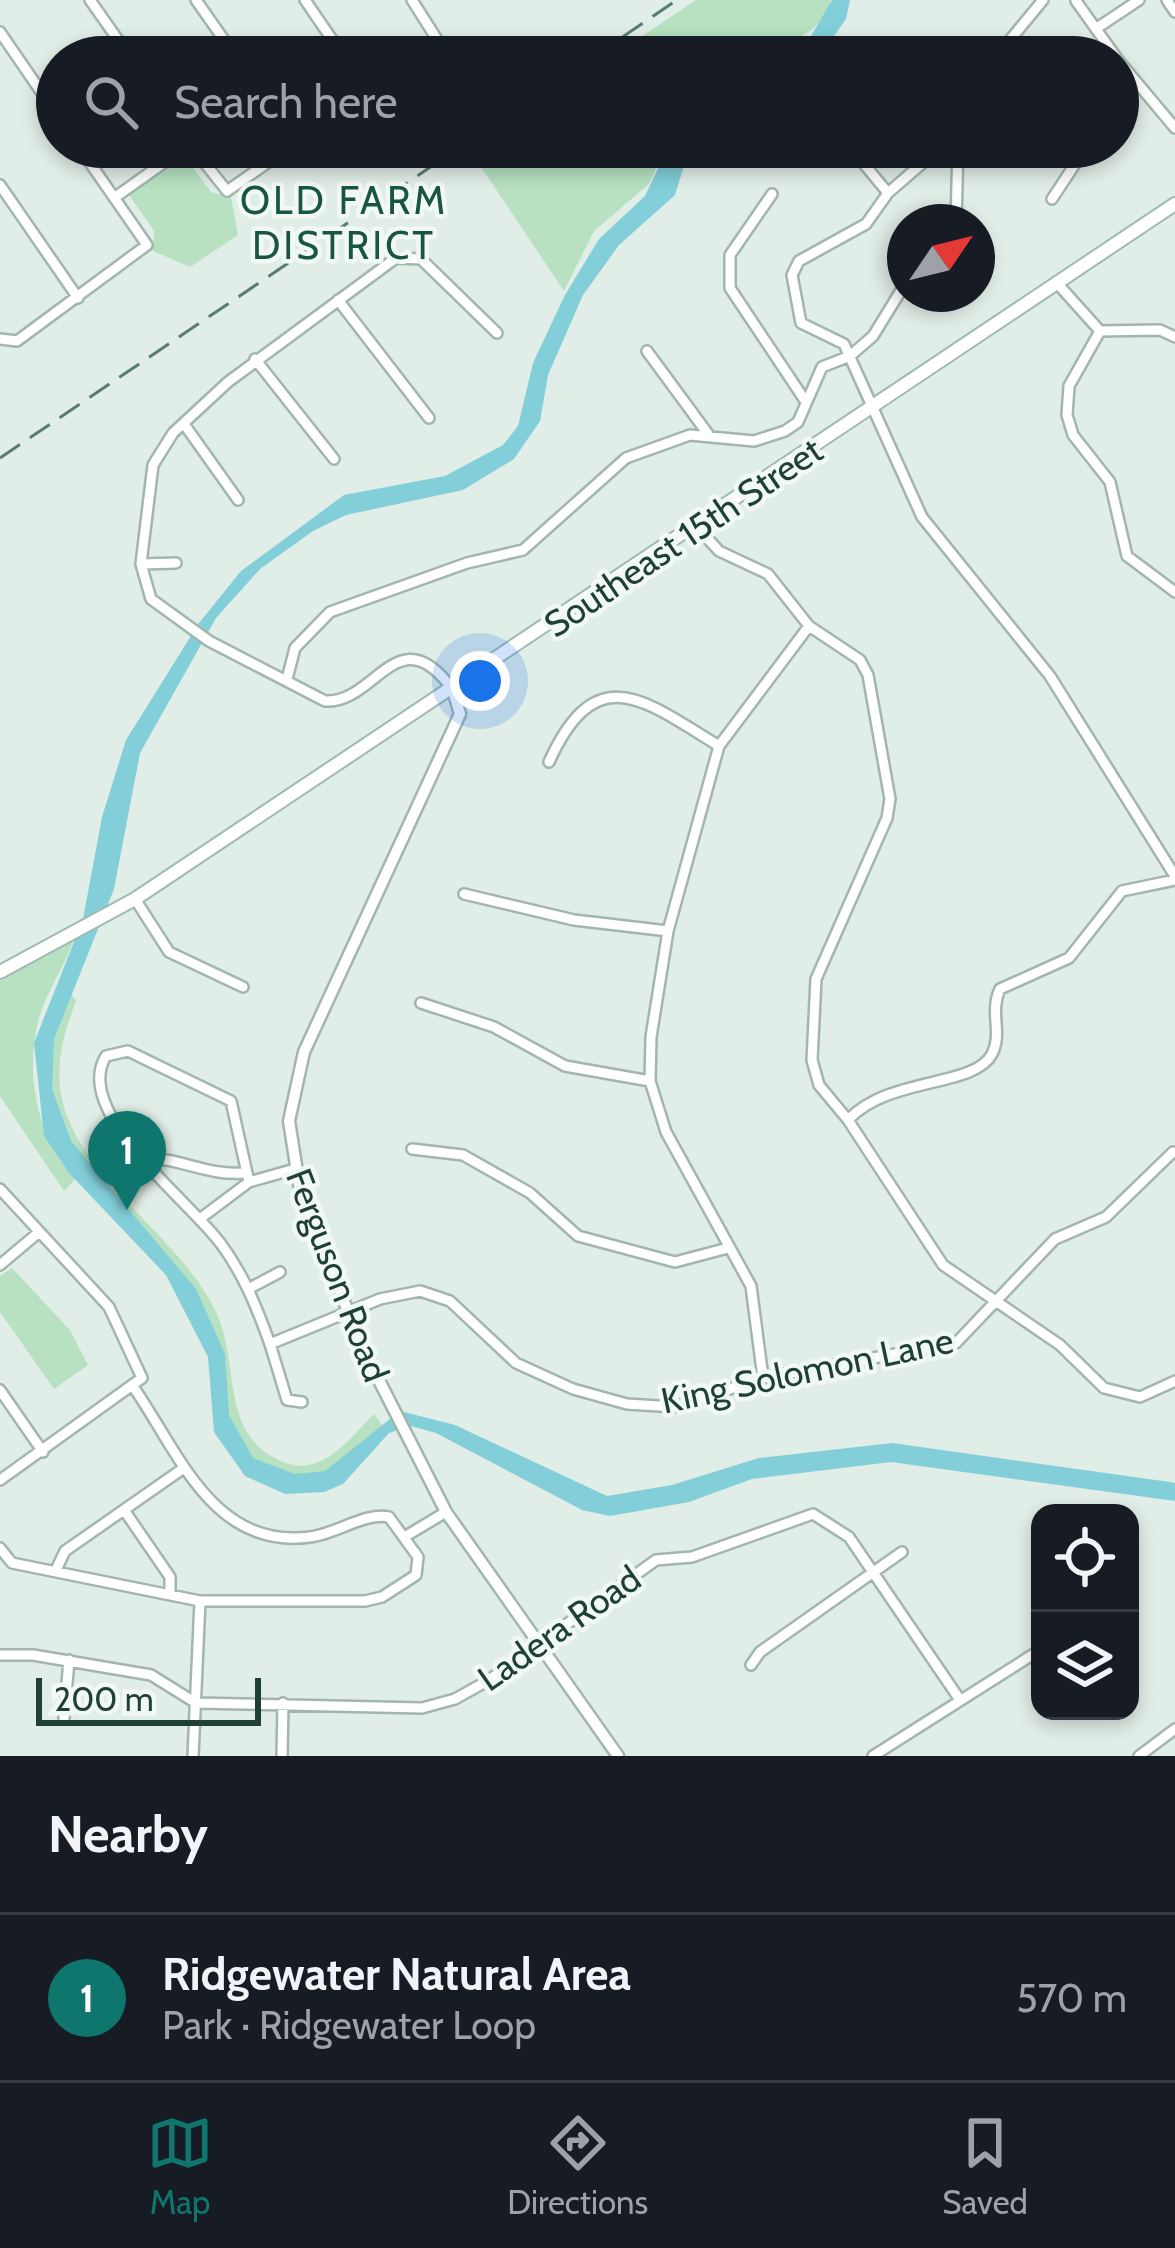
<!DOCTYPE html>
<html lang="en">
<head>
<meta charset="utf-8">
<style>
	body { margin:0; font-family:Cabin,sans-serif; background:#20242c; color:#f1f3f6 }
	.controls { position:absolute; right:36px; bottom:36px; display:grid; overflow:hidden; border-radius:24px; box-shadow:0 6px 18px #0003 }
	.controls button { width:108px; height:108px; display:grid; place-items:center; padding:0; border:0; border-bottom:3px solid #363941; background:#171b24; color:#f1f3f6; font:60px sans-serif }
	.compass { position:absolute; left:887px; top:204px; width:108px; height:108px; border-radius:50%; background:#171b24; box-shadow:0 6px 18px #0003; rotate:55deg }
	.scale { position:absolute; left:36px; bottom:30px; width:225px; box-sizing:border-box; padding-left:12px; border:6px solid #1f4036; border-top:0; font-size:33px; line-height:42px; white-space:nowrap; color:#1f4036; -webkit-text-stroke:9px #f2f9f5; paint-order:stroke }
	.you { position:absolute; left:480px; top:681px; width:42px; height:42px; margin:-30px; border:9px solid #fff; border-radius:50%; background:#1a73e8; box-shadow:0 0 0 18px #1a73e833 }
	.badge { display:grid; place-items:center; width:78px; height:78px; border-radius:50%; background:#0f766e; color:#fff; font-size:39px; font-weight:700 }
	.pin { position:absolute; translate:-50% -99px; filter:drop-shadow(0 3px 6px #0008) }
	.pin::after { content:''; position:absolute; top:63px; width:42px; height:36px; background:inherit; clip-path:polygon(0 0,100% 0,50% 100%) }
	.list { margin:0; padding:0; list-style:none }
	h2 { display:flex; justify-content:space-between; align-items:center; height:156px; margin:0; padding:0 48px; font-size:51px }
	h2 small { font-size:39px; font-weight:400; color:#9ea1a6 }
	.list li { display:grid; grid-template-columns:78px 1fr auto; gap:36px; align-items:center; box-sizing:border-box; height:168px; padding:0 48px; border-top:3px solid #363941 }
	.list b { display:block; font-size:45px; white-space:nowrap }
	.list p { margin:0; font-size:39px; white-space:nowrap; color:#9ea1a6 }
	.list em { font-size:39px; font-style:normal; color:#9ea1a6 }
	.icon { flex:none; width:66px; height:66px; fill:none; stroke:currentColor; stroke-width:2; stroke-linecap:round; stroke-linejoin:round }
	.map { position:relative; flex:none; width:1175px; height:1756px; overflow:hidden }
	.search { position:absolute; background:#171b24; box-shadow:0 6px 18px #0003; left:36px; right:36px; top:36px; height:132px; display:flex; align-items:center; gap:30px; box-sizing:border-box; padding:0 42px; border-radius:66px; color:#9ea1a6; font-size:45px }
	.sheet { height:324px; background:#171b24 }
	nav { display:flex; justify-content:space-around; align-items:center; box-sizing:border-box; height:168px; border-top:3px solid #363941; background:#171b24; font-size:33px; color:#9ea1a6 }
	nav a { display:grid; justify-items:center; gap:6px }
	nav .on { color:#0f766e }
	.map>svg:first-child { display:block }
</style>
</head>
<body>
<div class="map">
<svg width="1175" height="1756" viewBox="0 0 1175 1756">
	<rect width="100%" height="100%" fill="#e1ede7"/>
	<path fill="#b7e1c1" d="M696 0H831C813 71 666 57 611 57Z
		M478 147H665L649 184 594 231 564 291 471 152Z
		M184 156 211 192 231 197 238 235 190 267 153 251 154 231 129 195Z
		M74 939C65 966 47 991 39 1018 24 1072 37 1139 75 1179L64 1191 0 1096V981Z
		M64 984 76 1001C61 1039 52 1076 67 1116 95 1190 180 1238 216 1312 241 1365 218 1435 283 1462 322 1478 350 1438 374 1414L384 1428 345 1467 291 1483 239 1452 193 1304 75 1165 42 1077Z
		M12 1268 70 1330 88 1365 54 1389 0 1312V1276Z"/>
	<path fill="#82cfd9" d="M832 0H850L846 19 821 54 762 57 811 36Z
		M668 147H690L675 195 619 245 583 295 548 375 540 421 514 459 463 490 346 515 313 531 260 569 216 618 140 753 114 889 54 1039 52 1089 71 1141 196 1289 225 1354 229 1415 253 1458 295 1474 325 1471 400 1411 455 1425 607 1496 672 1485 759 1458 892 1443 1170 1482 1175 1483V1501L891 1462 752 1479 689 1502 610 1516 582 1510 436 1433 411 1426 389 1433 343 1484 324 1492 285 1494 245 1476 214 1432 208 1357 166 1275 69 1173 44 1136 34 1043 83 919 102 817 126 740 199 623 241 571 344 495 445 476 503 445 518 426 533 363 565 295 599 239 645 196Z"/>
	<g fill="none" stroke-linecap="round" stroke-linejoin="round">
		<defs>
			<path id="minor" d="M90 0 130 57
				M196 0 236 57
				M305 0 344 57
				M412 0 438 41 421 57
				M1167 0 1175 12
				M1076 1 1116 57
				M1097 28 1139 0
				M0 32 57 115
				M960 57 993 44 1013 57
				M996 57 1043 0
				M1118 60 1175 128
				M192 147 227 191 290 147
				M850 147 888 193
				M941 147 888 193 866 224 799 261 792 275 801 323 844 344 922 517 1050 676 1175 876
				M0 185 78 298
				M772 194 730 255V288L806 402
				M114 198 186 147
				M1052 199 1079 158V147
				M956 222 958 147
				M1056 282 1100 331
				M338 300 429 418
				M1100 331 1069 386 1067 415 1073 435 1110 482 1127 556 1175 592
				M1100 331 1160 330 1175 337
				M0 339 17 341 147 245 79 147
				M647 351 708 434
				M255 359 334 459
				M184 424 238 500
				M697 527 719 551 768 574 809 626 860 660 868 675 890 799 887 818 816 979 812 1060 819 1085 848 1120 943 1265 1060 1345 1104 1388 1140 1397 1175 1381
				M141 564 176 563
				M287 679 295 648 330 612 467 563 523 550 626 458 690 435 754 441 785 431 798 422 822 367 850 356 873 336 905 284
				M453 690C398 614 376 704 325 701L209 641 151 599 141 564 153 465 173 433 228 382 396 258 421 259 497 333
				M549 762C596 658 644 700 719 746
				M464 894 574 920 668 931
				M135 899 169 952 243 987
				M421 1003 494 1027 565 1066 650 1081
				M848 1120C889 1076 974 1088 992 1054 1003 1033 989 1012 1000 989L1069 958 1122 891 1175 880
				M412 1149 463 1155 530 1193 578 1236 675 1262 728 1248
				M145 1159C176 1156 206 1176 243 1173
				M249 1182 231 1101 128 1051 106 1056C71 1112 191 1202 221 1244 244 1275 257 1308 270 1344L380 1299 420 1291 450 1301 516 1363 573 1389 627 1404 675 1407 763 1378 956 1343 1055 1239 1106 1217 1173 1152
				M0 1189 109 1307 142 1378 0 1480
				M201 1218 249 1182 295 1169
				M0 1265 38 1233
				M250 1288 280 1272
				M270 1344 287 1400 302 1402
				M763 1378 751 1286 666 1132 650 1081 651 1037 668 931 719 746 809 626
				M0 1390 43 1452
				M124 1510 170 1577V1592
				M406 1536 446 1512
				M0 1548 12 1563 200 1601H365L382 1597 416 1575 418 1557 389 1517C365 1512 336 1534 310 1537 212 1550 178 1450 132 1385
				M56 1570 65 1551 181 1470
				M0 1655H33L151 1675 196 1703 422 1708 455 1699 489 1680 656 1560 692 1557 813 1514 849 1537 958 1697
				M751 1665 760 1652 902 1552
				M64 1718 69 1660
				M193 1756 200 1601
				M282 1756 283 1703
				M873 1756 1040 1650
				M1139 1756 1175 1729"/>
			<path id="tertiary" d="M453 690 460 714 304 1052 289 1121 299 1184 360 1343 446 1512 618 1756"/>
			<path id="secondary" d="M0 972 135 899 1175 204"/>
		</defs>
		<use href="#minor" stroke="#a3b6ae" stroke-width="14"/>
		<use href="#tertiary" stroke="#a3b6ae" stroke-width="15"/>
		<use href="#secondary" stroke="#9ebbb0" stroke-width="16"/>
		<use href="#minor" stroke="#fff" stroke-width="9"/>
		<use href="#tertiary" stroke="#fff" stroke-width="10"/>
		<use href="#secondary" stroke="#fff" stroke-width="12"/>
		<path stroke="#597c72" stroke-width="3" stroke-dasharray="24 12" stroke-linecap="butt" d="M593 57 677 0
			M0 458 460 147"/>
	</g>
	<g text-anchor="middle" stroke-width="9" stroke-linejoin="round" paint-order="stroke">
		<g font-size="36" fill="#1f4036" stroke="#f2f9f5">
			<text transform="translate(683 537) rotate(-34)" y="13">Southeast 15th Street</text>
			<text transform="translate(338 1275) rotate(69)" y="13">Ferguson Road</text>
			<text transform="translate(807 1370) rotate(-12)" y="13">King Solomon Lane</text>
			<text transform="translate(559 1628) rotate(-35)" y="13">Ladera Road</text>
		</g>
		<g font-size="39" letter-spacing="3" fill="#185544" stroke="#f2f9f5">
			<text x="344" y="214">OLD FARM<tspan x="344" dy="45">DISTRICT</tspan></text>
		</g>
	</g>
</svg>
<div class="controls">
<button><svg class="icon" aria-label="locate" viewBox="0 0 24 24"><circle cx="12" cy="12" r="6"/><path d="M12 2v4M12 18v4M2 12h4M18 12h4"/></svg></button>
<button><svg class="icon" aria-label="layers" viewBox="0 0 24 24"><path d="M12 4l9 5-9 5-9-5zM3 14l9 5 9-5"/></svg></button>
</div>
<svg class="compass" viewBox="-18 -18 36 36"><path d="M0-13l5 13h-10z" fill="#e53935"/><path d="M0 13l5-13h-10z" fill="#9ea1a6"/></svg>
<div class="scale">200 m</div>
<div class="you"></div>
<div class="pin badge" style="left:127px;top:1210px">1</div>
<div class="search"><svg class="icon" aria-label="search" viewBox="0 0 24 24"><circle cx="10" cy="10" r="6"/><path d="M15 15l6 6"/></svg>Search here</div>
</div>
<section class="sheet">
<h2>Nearby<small></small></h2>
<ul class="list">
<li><span class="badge">1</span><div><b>Ridgewater Natural Area</b><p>Park · Ridgewater Loop</p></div><em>570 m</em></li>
</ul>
</section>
<nav>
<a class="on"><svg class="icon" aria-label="map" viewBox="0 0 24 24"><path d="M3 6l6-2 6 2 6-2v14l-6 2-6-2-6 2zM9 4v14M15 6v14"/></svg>Map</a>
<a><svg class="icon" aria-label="directions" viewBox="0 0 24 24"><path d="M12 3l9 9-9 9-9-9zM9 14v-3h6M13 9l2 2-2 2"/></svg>Directions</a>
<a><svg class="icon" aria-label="saved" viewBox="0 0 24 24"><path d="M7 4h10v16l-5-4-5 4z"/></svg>Saved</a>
</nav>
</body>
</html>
